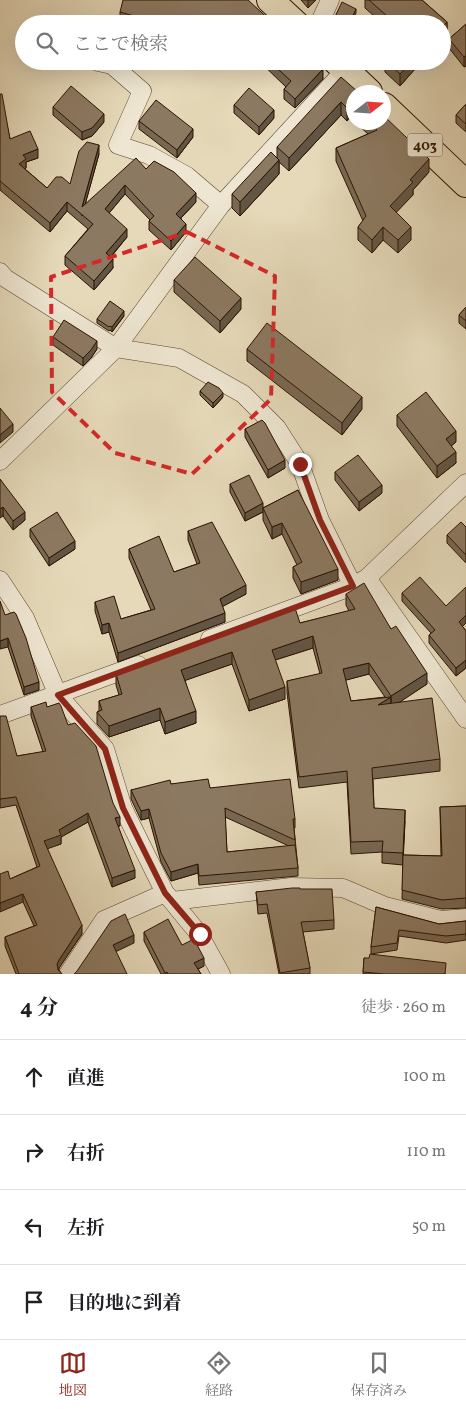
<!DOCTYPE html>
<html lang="ja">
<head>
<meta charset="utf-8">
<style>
	body { margin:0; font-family:Vollkorn,"Noto Serif JP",serif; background:#f6f6f6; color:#202124 }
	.compass { position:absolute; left:346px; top:85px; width:45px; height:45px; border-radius:50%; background:#fff; box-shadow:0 5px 20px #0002; rotate:73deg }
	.stop { position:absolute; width:15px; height:15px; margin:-11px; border:4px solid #8f2418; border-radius:50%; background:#fff }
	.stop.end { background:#8f2418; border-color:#fff; box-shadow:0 1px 5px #0008 }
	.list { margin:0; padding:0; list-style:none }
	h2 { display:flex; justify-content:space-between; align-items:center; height:65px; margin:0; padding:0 20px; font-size:21px }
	h2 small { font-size:16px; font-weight:400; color:#757577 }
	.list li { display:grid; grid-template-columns:32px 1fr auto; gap:15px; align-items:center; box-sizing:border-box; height:75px; padding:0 20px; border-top:1px solid #e0e0e0 }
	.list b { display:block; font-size:19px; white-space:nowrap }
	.list em { font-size:16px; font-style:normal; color:#757577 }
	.icon { flex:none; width:28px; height:28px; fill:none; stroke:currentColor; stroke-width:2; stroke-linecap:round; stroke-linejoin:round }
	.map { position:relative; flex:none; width:466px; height:974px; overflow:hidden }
	.search { position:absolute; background:#fff; box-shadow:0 5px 20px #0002; left:15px; right:15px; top:15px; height:55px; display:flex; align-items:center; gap:12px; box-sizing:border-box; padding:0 18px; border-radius:28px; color:#757577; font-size:19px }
	.sheet { height:365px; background:#fff }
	nav { display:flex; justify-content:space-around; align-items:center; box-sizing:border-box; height:70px; border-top:1px solid #e0e0e0; background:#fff; font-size:14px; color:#757577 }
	nav a { display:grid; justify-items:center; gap:2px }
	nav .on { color:#8f2418 }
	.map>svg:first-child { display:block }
</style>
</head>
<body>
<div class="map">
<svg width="466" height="974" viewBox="0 0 466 974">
	<rect width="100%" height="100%" fill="#e5d9b9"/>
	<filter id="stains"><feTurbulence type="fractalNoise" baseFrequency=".004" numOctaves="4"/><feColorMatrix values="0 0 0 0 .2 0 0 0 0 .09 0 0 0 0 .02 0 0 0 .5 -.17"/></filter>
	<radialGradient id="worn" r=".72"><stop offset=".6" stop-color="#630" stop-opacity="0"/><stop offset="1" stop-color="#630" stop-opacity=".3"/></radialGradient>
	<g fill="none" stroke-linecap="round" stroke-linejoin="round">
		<defs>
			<path id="minor" d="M319 24 330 0
				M98 62 112 65 142 91 118 145 149 155 187 176 221 205
				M0 272 5 278 116 348 179 358 243 394 277 428 300 464 320 520 353 586
				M0 461 116 348 221 205 345 70
				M367 578 466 719
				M0 580 25 618 58 695 105 749 123 808 165 893 172 901 291 887 343 888 385 906 441 920 466 918
				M210 639 353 586 367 578 466 483
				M0 715 138 665
				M172 901 199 934 221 974
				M68 974 104 920 165 893"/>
			<path id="highway" d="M270 0 296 24
				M336 61 369 92
				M384 106 466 184"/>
		</defs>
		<use href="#minor" stroke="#5a442f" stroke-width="19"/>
		<use href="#highway" stroke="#2b1201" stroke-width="28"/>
		<use href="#minor" stroke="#eee6d2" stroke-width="18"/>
		<use href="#highway" stroke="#e5d9b9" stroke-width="26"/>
	</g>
	<path fill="#786853" stroke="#2b1201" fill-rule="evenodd" d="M301 0H316L308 8Z
		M365 0H422L447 22V33L442 38V24H383L365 8Z
		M120 12 274 24H126L120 22Z
		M466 24V66L464 67 449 48V39Z
		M164 61H172L168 65Z
		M259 61H314L323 79 295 108 284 99V89L286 87Z
		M385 61H422L400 86 385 72Z
		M354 92V121L350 117 347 121 341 115 289 171 279 162V174L240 216 232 208V194L277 158V147Z
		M0 94 10 139 38 158 26 162V168L25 169 47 188 70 184 99 154 85 204 146 169 196 202 181 218 186 232 171 250 149 230V221L150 220 125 194 109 213 127 237 111 257 113 268 94 290 65 265V256L88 229 67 211 50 232 0 190Z
		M466 104V132L456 123V115Z
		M234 105 274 118 259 135 234 113Z
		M53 107 104 122 92 136 82 140 53 115Z
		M139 121 193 137 177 158 139 129Z
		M355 122H384L429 172 413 190V195L396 212 411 240 398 253 383 240 372 253 358 240V227L363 221 336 161V148L368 134Z
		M174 280 241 309 220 333 174 292Z
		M466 307V329L459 323V315Z
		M124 316 112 332 110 330 109 331 97 323V319Z
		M53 337 97 349 91 358 83 366 53 345Z
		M247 349 362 409 342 435 247 361Z
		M200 391 223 397 213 408 200 395Z
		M397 415 456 442 451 446 456 463 437 478 397 426Z
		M245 429 285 468 268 478 245 437Z
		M335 472 382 493 359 511 335 480Z
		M0 479 25 520 13 530 3 516Z
		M230 484 263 508 298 490 338 580 301 594 293 578V567L297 565 282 534 272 539 263 520V512L245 521 230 492Z
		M466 527V563L447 543V535Z
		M30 529 75 549 49 566 30 537Z
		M188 531 246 594 222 606 225 622 118 662 109 632 102 634 95 611V602L121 619 151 610 129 558V549L174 572 197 564 188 540Z
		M402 593 463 627 466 631V668L456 676 429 643V635L431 633 402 601Z
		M346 594 391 629 427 684 399 702 440 759V771L373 779 374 808 405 821 403 855 441 856 440 807 466 806V908L442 909 402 899 403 865 382 863V852L351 854 347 782 299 788 287 693V681L320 674 313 648 275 660 285 699 249 711 232 664 185 680 196 723 165 734 160 720 109 737 97 724V712L99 711V701L119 695 116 685V674L269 619V617L300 623 349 611 346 605ZM369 674 385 697 351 701 345 680Z
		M5 615 39 690 24 695 8 647Z
		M31 707H47L68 725 120 826H118L135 878 112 887 88 822 61 837V844L47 848 82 934 59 968V970L62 974H16L5 946V937L34 926 23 902 10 879 37 867 16 805 0 808V716L17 756 43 752 31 716Z
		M171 784 210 788 295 819V828H294L298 868V876L199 885 198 873 171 881 161 862 149 818 141 820 131 799V790ZM225 817 289 846 227 852Z
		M300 889 334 920V929L303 932 310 968V974H279L267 913 258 914 256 892Z
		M376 907 439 924 466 921V940L446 943 399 936 397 950 371 954V947Z
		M144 932 182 945 204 966 198 969 201 974H161L144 941Z
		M364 958 446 974H363Z"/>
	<path fill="#625544" stroke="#2b1201" d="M308 0H316L308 8Z
		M356 9V13L351 24H349Z
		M447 22V33L442 38V27Z
		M466 56V66L464 67V57Z
		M412 61H422L400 86V74Z
		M323 69V79L295 108V99Z
		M341 102V115L289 171V158Z
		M350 104V117L347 121V108Z
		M274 110V118L259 135V127Z
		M104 114V122L92 136 82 140V132Z
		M193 129V137L177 158V150Z
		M99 145V154L82 216V207Z
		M38 149V158L26 162V168L19 173V164L23 155Z
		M429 159V172L413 190V195L390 219V206L410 180Z
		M279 160V174L240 216V202Z
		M125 185V194L105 218V209Z
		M196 193V202L176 223V214Z
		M67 202V211L50 232V223Z
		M186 224V232L171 250V241Z
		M383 227V240L372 253V240Z
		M411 227V240L398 253V240Z
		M127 229V237L106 262V253Z
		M113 259V268L94 290V281Z
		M241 298V309L220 333V321Z
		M124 311V316L112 332V327Z
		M97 341V349L91 358 83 366V358Z
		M223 393V397L213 408V403Z
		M362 397V409L342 435V423Z
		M13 424V432L0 443V435Z
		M456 431V442L446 450V439Z
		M456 452V463L437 478V466Z
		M285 460V468L268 478V470Z
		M382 485V493L359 511V502Z
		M263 503V512L245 521V513Z
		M3 507V516L0 518V509Z
		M25 512V520L13 530V521Z
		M282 523V534L272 539V527Z
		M75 541V549L49 566V558Z
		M338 569V580L301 594V582Z
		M246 585V594L220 608V599Z
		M225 613V622L118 662V653Z
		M466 615V623L459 630V622Z
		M109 623V632L102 634V625Z
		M313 636V648L272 661V650Z
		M8 638V647L0 649V641Z
		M232 652V664L181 682V670Z
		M466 660V668L456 676V668Z
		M369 663V674L343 681V669Z
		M427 673V684L391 708V696Z
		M39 682V690L24 695V687Z
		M285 687V699L249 711V700Z
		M391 697V708L378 705Z
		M160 708V720L109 737V726Z
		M196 711V723L165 734V722Z
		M149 809V818L141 820V811Z
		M405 810V821L403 865V853Z
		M88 813V822L61 837V844L44 850V841L59 830Z
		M120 817V826L115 827V818Z
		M198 864V873L171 881V872Z
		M135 870V878L112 887V878Z
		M23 894V902L0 912V903Z
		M82 925V934L59 968 57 973V964L59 960Z
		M134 935V943L113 953V945Z
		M204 958V966L194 971V963Z"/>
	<path fill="#8c7961" stroke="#2b1201" d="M123 0H248L274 24H229L224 20 221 24H136L141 18 120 12Z
		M369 0H422L447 22 442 27V24H396Z
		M342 2 356 9 349 24H338L333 21Z
		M466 24V56L464 57 449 39Z
		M269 61H314L323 69 295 99 284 89 291 81Z
		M386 61H412L400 74Z
		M341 77 358 92H354V108L350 104 347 108 341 102 289 158 277 147Z
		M71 86 104 114 92 128 82 132 53 107Z
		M249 88 274 110 259 127 234 105Z
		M0 94H2L10 139 30 131 38 149 23 155 26 159 19 164 47 188 56 177H62L70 184 79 151 87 142 99 145 82 207 136 158 146 169 154 161 174 172 196 193 176 214 186 224 171 241 149 221 154 216 125 185 105 209 127 229 106 253 113 259 94 281 65 256 93 224 67 202 50 223 0 181Z
		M156 100 193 129 177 150 139 121Z
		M466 104V124L456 115Z
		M384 116 429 159 410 180 413 182 390 206 411 227 398 240 383 227 372 240 358 227 366 216 336 148 377 130 369 122H384Z
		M271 152 279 160 240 202 232 194Z
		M195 257 241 298 220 321 174 280Z
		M110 301 124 311 112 327 110 326 109 327 97 319Z
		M466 307V321L459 315Z
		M64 320 97 341 91 350 83 358 53 337Z
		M267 323 362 397 342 423 247 349Z
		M208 382 219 388 223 393 213 403 200 391Z
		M426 392 456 431 446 439 456 452 437 466 397 415Z
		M0 408 13 424 0 435Z
		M262 420 265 423 285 460 268 470 245 429Z
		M358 455 382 485 359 502 335 472Z
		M249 475 263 503 245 513 230 484Z
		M0 479 25 512 13 521 3 507 0 509Z
		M298 490 338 569 301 582 293 567 302 562 282 523 272 527 263 508Z
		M57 512 75 541 49 558 30 529Z
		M212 522 246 585 220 599 225 613 118 653 109 623 102 625 95 602 114 596 121 619 155 609 129 549 159 536 174 572 200 563 188 531Z
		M461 522 466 527V555L447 535Z
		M420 577 446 606 466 587V615L459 622 466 631V660L456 668 429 635 435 630 402 593Z
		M364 583 391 629 396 626 427 673 391 696 369 663 343 669 351 701 391 697 378 705 432 698 440 759 372 768 374 808 405 810 403 853 382 852 383 841 351 842 347 771 299 777 287 681 322 673 313 636 272 650 285 687 249 700 232 652 181 670 196 711 165 722 160 708 109 726 97 712 102 710 99 701 122 694 116 674 232 631V632L269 619V617L295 608 300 623 355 609 346 594Z
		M0 601 5 615 14 612 16 614 26 638 39 682 24 687 8 638 0 641Z
		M46 702 47 707 59 703 61 706 68 725 75 723 96 746 113 803 120 817 115 818 135 870 112 878 88 813 59 830 61 835 44 841 82 925 59 960 57 964 58 970 62 974H19L5 937 37 925 23 894 0 903V874L8 871 10 879 40 866 16 797 0 799V716H6L17 756 46 751 31 707Z
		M208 779 210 788 290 779 295 819H293L295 840 225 808 227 852 295 845 298 868 199 876 198 864 171 872 161 853 149 809 141 811 131 790 170 780 171 784Z
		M466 806V898L442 900 402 890 403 855 442 856 440 807Z
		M292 888H300V889H332L334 920 301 922 310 968 280 973 267 904 258 905 256 892Z
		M376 907 439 924 466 921V934L446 936 399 930 397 943 371 947Z
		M125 914 134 935 113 945 127 974H74L77 971 111 921Z
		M168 919 182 945 194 939 204 958 194 963 201 974H168L167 972 165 973 144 932Z
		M370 954 446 963 445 974H385L363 972 364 958H369Z"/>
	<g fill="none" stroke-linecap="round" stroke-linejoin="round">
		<path stroke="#8f2418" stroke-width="6" d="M200 934 165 893 123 808 105 749 58 695 353 586 320 520 300 464"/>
	</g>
	<path fill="none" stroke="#d62828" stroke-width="4" stroke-dasharray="10 6" stroke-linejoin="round" d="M187 232 275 276 271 399 192 474 115 453 52 392 51 277Z"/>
	<g text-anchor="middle" stroke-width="4" stroke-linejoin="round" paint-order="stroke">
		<rect fill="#eee6d2" stroke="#665240" stroke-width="1" x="407.5" y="133.5" width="35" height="23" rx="4"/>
		<g font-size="14" font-weight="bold" fill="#2b1201">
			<text x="425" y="150">403</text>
		</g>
	</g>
	<rect width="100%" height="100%" filter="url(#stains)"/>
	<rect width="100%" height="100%" fill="url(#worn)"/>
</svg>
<svg class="compass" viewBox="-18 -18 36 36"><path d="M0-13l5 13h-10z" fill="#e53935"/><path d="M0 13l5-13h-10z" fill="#757577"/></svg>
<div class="stop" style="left:200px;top:934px"></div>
<div class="stop end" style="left:300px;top:464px"></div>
<div class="search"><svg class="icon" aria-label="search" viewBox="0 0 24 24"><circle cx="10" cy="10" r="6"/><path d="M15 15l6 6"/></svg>ここで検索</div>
</div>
<section class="sheet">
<h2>4 分<small>徒歩 · 260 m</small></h2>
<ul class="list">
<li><svg class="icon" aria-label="ahead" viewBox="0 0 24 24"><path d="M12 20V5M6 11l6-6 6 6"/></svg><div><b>直進</b></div><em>100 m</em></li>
<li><svg class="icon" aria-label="right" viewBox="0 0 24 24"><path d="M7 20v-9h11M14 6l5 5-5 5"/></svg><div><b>右折</b></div><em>110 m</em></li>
<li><svg class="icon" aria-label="left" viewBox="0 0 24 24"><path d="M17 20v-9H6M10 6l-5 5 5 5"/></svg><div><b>左折</b></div><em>50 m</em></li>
<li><svg class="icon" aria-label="arrive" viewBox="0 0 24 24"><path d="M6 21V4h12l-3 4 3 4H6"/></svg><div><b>目的地に到着</b></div></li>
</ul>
</section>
<nav>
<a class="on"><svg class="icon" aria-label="map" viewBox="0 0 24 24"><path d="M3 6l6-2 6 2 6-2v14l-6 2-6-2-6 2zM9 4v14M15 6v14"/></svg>地図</a>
<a><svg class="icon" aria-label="directions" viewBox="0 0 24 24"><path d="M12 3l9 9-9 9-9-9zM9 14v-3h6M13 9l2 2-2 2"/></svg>経路</a>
<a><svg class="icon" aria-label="saved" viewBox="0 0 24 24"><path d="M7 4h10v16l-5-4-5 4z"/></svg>保存済み</a>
</nav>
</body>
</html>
